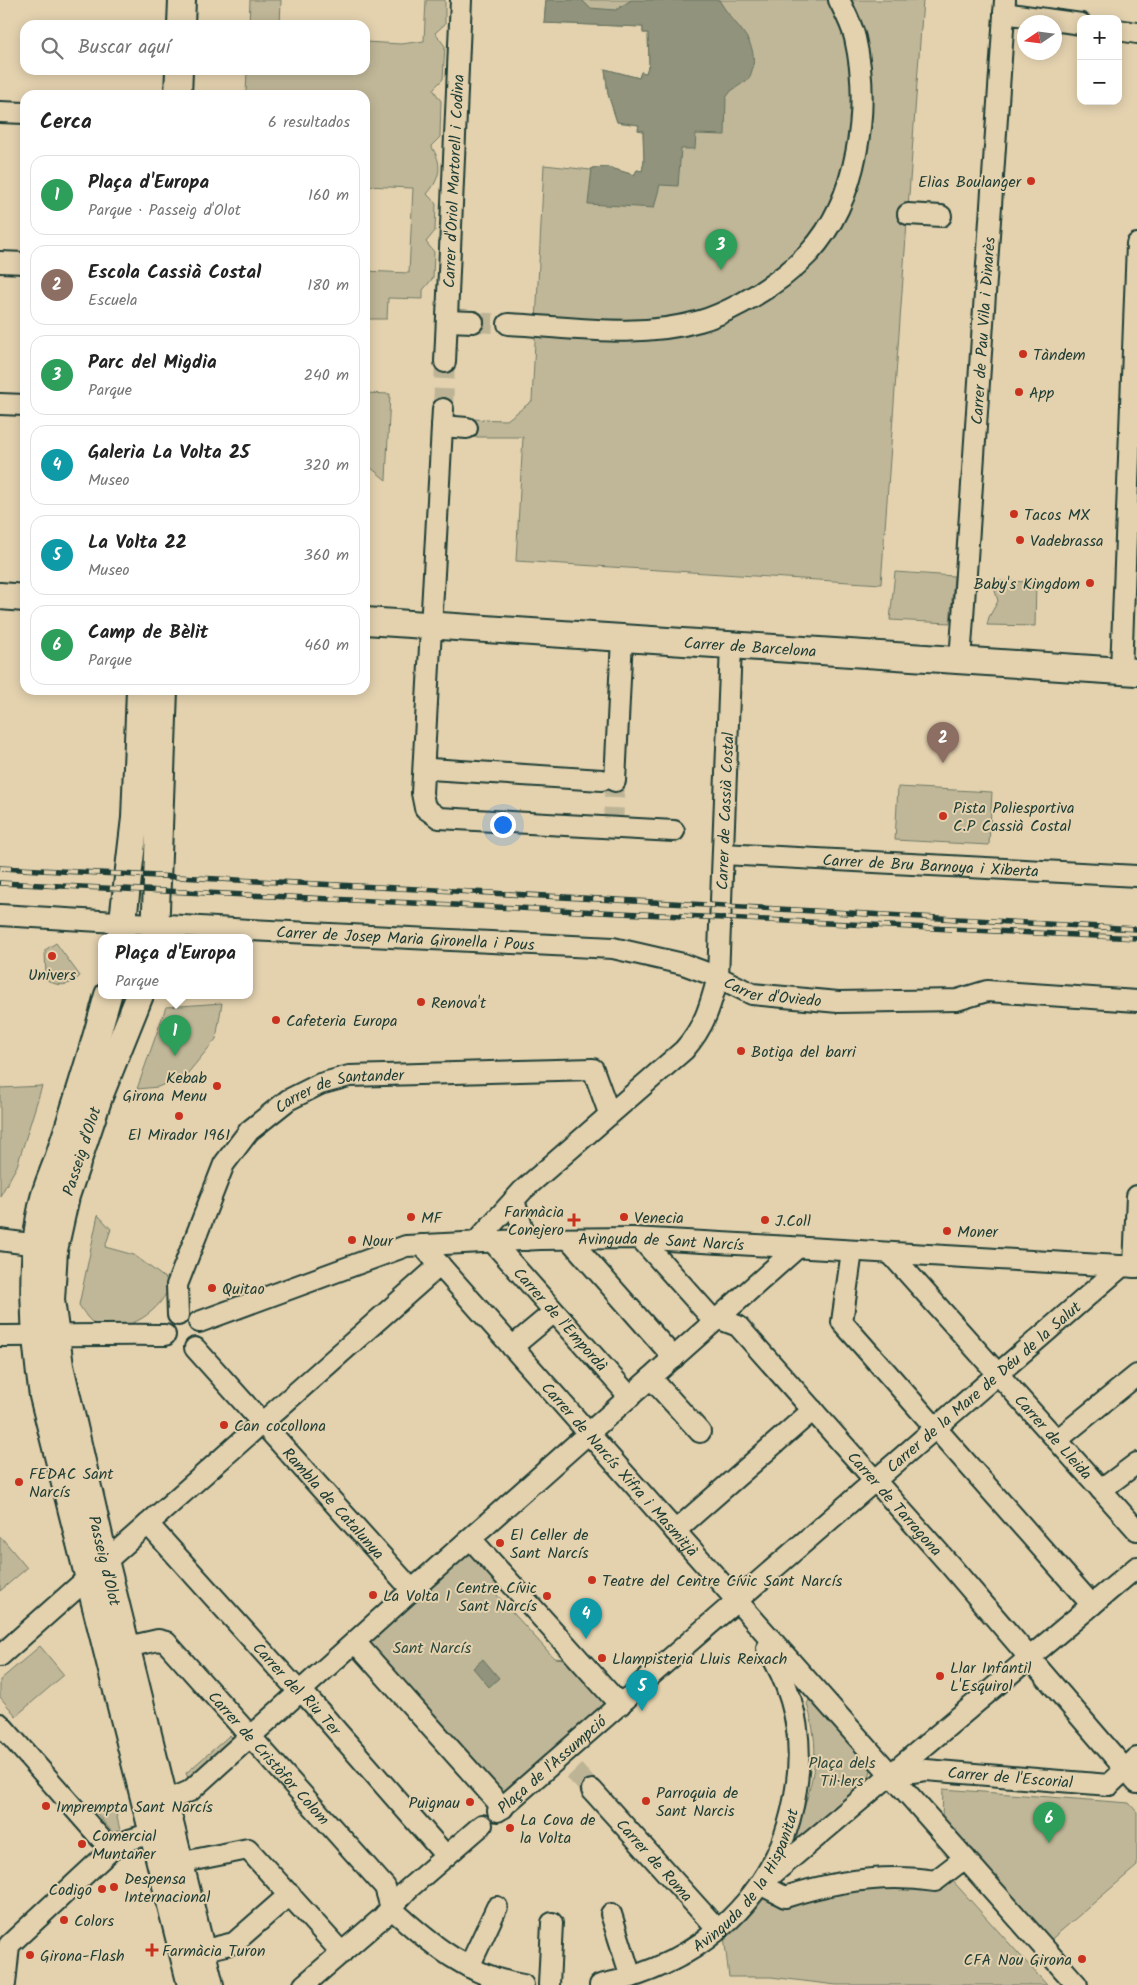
<!DOCTYPE html>
<html lang="es">
<head>
<meta charset="utf-8">
<style>
	body { margin:0; font-family:Kalam,sans-serif; background:#f2f2f2; color:#222 }
	.controls { position:absolute; right:15px; top:15px; display:grid; overflow:hidden; border-radius:10px; box-shadow:0 2px 12px #0003 }
	.controls button { width:45px; height:45px; display:grid; place-items:center; padding:0; border:0; border-bottom:1px solid #e0e0e0; background:#fff; color:#222; font:25px sans-serif }
	.compass { position:absolute; left:1017px; top:15px; width:45px; height:45px; border-radius:50%; background:#fff; box-shadow:0 2px 12px #0003; rotate:257deg }
	.you { position:absolute; left:502px; top:824px; width:18px; height:18px; margin:-12px; border:4px solid #fff; border-radius:50%; background:#1a73e8; box-shadow:0 0 0 8px #1a73e833 }
	.badge { display:grid; place-items:center; width:32px; height:32px; border-radius:50%; background:#1a73e8; color:#fff; font-size:16px; font-weight:700 }
	.pin { position:absolute; translate:-50% -41px; filter:drop-shadow(0 1px 2px #0008) }
	.pin::after { content:''; position:absolute; top:26px; width:18px; height:15px; background:inherit; clip-path:polygon(0 0,100% 0,50% 100%) }
	.popup { position:absolute; left:98px; top:934px; width:155px; height:65px; box-sizing:border-box; display:grid; place-content:center; border-radius:10px; background:#fff; filter:drop-shadow(0 1px 4px #0005); font-size:16px; white-space:nowrap; color:#767676 }
	.popup b { font-size:19px; color:#222 }
	.popup::after { content:''; position:absolute; left:50%; top:100%; margin-left:-10px; border:10px solid transparent; border-top-color:#fff }
	.list { margin:0; padding:0; list-style:none }
	h2 { display:flex; justify-content:space-between; align-items:center; height:65px; margin:0; padding:0 20px; font-size:21px }
	h2 small { font-size:16px; font-weight:400; color:#767676 }
	.list li { display:grid; grid-template-columns:32px 1fr auto; gap:15px; align-items:center; box-sizing:border-box; height:80px; margin:0 10px 10px; padding:0 10px; border:1px solid #e0e0e0; border-radius:15px }
	.list b { display:block; font-size:19px; white-space:nowrap }
	.list p { margin:0; font-size:16px; white-space:nowrap; color:#767676 }
	.list em { font-size:16px; font-style:normal; color:#767676 }
	.icon { flex:none; width:28px; height:28px; fill:none; stroke:currentColor; stroke-width:2; stroke-linecap:round; stroke-linejoin:round }
	.map { position:relative; flex:none; width:1137px; height:1985px; overflow:hidden }
	.search { position:absolute; background:#fff; box-shadow:0 2px 12px #0003; left:20px; top:20px; width:350px; height:55px; display:flex; align-items:center; gap:12px; box-sizing:border-box; padding:0 18px; border-radius:15px; color:#767676; font-size:19px }
	.panel { position:absolute; background:#fff; box-shadow:0 2px 12px #0003; left:20px; top:90px; width:350px; height:605px; border-radius:15px }
	.map>svg:first-child { display:block }
</style>
</head>
<body>
<div class="map">
<svg width="1137" height="1985" viewBox="0 0 1137 1985">
	<rect width="100%" height="100%" fill="#e4d2af"/>
	<filter id="ink" filterUnits="userSpaceOnUse"><feTurbulence type="fractalNoise" baseFrequency=".02" numOctaves="2"/><feDisplacementMap in="SourceGraphic" scale="10" xChannelSelector="R" yChannelSelector="G"/><feConvolveMatrix kernelMatrix="1 2 1 2 8 2 1 2 1" color-interpolation-filters="sRGB"/></filter>
	<g filter="url(#ink)">
		<path fill="#c0b798" stroke="#707a66" d="M250 0H281L280 25H249Z
			M426 0H445V24L435 33 445 46 443 79 433 89 441 101 440 137 431 146C443 163 441 178 427 194L436 204 435 231 426 242 434 252 433 278 423 290V299L388 298 387 319H365V271L409 273 413 188 365 186V95H246L247 70H365V42L401 44 424 41Z
			M546 0H923L881 584 516 561 523 437H466L468 419 507 420 532 401 544 165 591 170 592 168 607 167 634 175 637 170 642 171 644 162 643 131 638 130 639 125 617 122 608 94 605 69 639 78 641 72 646 73 649 64 648 33H643V27L544 23Z
			M365 393 390 394 386 480 365 463Z
			M895 572 954 576 950 623 890 620Z
			M992 581 1036 582 1035 626 987 625 989 617 998 601Z
			M898 787 992 792 989 845 895 840Z
			M56 943 80 976C70 986 58 988 46 979L45 950Z
			M222 1003 216 1039 187 1074 158 1087 137 1089 166 1007Z
			M42 1086 17 1166 0 1196V1088Z
			M98 1215 111 1229 105 1247 134 1255 170 1282C165 1310 125 1336 97 1325 88 1321 84 1312 79 1305Z
			M1 1537 27 1568 0 1591V1539Z
			M471 1552 498 1583 496 1594 554 1658 565 1659 606 1704 503 1796 368 1643Z
			M40 1646 64 1675 16 1716 0 1697V1680Z
			M812 1694 872 1764 868 1784 809 1834 796 1837C810 1784 824 1761 807 1704Z
			M230 1735 238 1744 191 1786 186 1773Z
			M943 1789 1129 1803 1137 1812V1866L1048 1942 942 1820Z
			M114 1805 120 1830 113 1833 94 1810Z
			M951 1879 1047 1985H836L771 1977H729L724 1936 760 1895 824 1894Z"/>
		<path fill="#91937b" stroke="#63715f" d="M546 0H582L590 8 616 10 631 0H719C735 28 765 43 749 79L731 91 726 98 725 135 696 134 695 149H681L678 186 660 185 654 208 588 204 592 168 608 167 634 175 637 170 642 171 644 162 643 131 638 130 639 125 617 122 608 94 605 69 639 78 641 72 646 73 649 64 648 33H643V27L544 23Z
			M483 1659 499 1678 489 1687 473 1668Z"/>
		<g fill="none" stroke-linecap="round" stroke-linejoin="round">
			<path stroke="#bdb496" stroke-width="20" stroke-dasharray="20 10" stroke-linecap="butt" d="M473 322 508 324
				M443 409 445 362
				M613 828 615 781
				M574 1771 592 1790"/>
			<defs>
				<g id="minor">
					<path d="M1004 13 1081 24"/>
					<path d="M1118 30 1137 33"/>
					<path d="M0 112 25 113"/>
					<path d="M908 214 941 216"/>
					<path d="M0 262 25 263"/>
					<path d="M447 321 473 322"/>
					<path d="M508 324C571 327 638 339 700 321 715 317 729 310 742 303 766 290 789 274 809 253 858 200 871 108 855 38 852 25 845 12 839 0"/>
					<path id="s1" d="M445 362 461 0"/>
					<path d="M0 404 25 405"/>
					<path d="M443 409 422 793 425 808 439 818 674 831"/>
					<path d="M442 426 467 428"/>
					<path id="s2" d="M960 661 1005 0"/>
					<path d="M1121 671 1137 244"/>
					<path d="M430 769 602 780"/>
					<path d="M615 781 622 638"/>
					<path id="s3" d="M723 854 1137 876"/>
					<path id="s4" d="M0 915 250 930 613 948 683 964 718 977 752 994 838 1002 957 1000 987 991 1137 1001"/>
					<path d="M514 1200 526 1240"/>
					<path d="M569 1239 674 1358"/>
					<path id="s5" d="M641 1239 709 1315 738 1326 950 1565 1137 1783"/>
					<path d="M0 1240 37 1245"/>
					<path id="s6" d="M492 1241 630 1397"/>
					<path id="s7" d="M476 1242 523 1190 684 1050C705 1026 710 1007 718 977L731 646"/>
					<path id="s8" d="M422 1245 1077 1985"/>
					<path d="M852 1251 842 1322 1092 1605"/>
					<path id="s9" d="M890 1253 1137 1530"/>
					<path d="M1134 1267 1137 1196"/>
					<path id="s10" d="M178 1315 177 1285 224 1164 249 1131 288 1100 320 1084 349 1076 593 1069 609 1113"/>
					<path id="s11" d="M199 1322 406 1246 540 1239 633 1238 1137 1267"/>
					<path d="M0 1336C55 1336 110 1334 165 1335"/>
					<path d="M512 1347 554 1312"/>
					<path id="s12" d="M195 1348 412 1590"/>
					<path d="M651 1378 700 1432"/>
					<path d="M1057 1440 1137 1375"/>
					<path d="M1101 1490 1137 1463"/>
					<path id="s13" d="M148 1524 294 1686 308 1698 446 1856"/>
					<path d="M675 1531 813 1410"/>
					<path d="M471 1539 620 1705"/>
					<path d="M105 1562 440 1265"/>
					<path d="M355 1642 503 1808"/>
					<path id="s14" d="M127 1647 158 1640 166 1642 385 1887 391 1908"/>
					<path d="M0 1656 90 1576"/>
					<path id="s15" d="M642 1683 1122 1266"/>
					<path d="M0 1724 111 1850"/>
					<path id="s16" d="M891 1775 926 1770 1109 1785 1137 1758"/>
					<path id="s17" d="M592 1790 718 1930"/>
					<path d="M164 1802 190 1791 412 1590 797 1248"/>
					<path id="s18" d="M498 1811 627 1698"/>
					<path d="M179 1863 248 1849 342 1953"/>
					<path d="M769 1877 1137 1567"/>
					<path d="M760 1884 785 1897C835 1881 884 1873 935 1881L965 1858"/>
					<path d="M391 1908C429 1943 470 1977 523 1985"/>
					<path d="M611 1914 631 1977"/>
					<path d="M201 1951 234 1943 290 1894"/>
					<path d="M469 1967 497 1907"/>
					<path d="M5 1984 9 1945 111 1850 129 1840 152 1833"/>
					<path d="M304 1985 383 1917 407 1890 482 1825"/>
					<path d="M549 1985 552 1923"/>
					<path id="s19" d="M600 1985C701 1965 781 1894 796 1789 804 1739 794 1691 767 1648"/>
				</g>
				<g id="major">
					<path d="M181 25 182 0"/>
					<path d="M178 95 179 70"/>
					<path d="M0 596 25 598"/>
					<path id="s20" d="M365 621 1137 672"/>
					<path d="M121 937 135 818 140 690"/>
					<path d="M155 937 164 690"/>
					<path d="M108 995C93 1050 76 1105 58 1159 53 1173 46 1188 43 1202 29 1261 34 1337 43 1396L191 1985"/>
					<path id="s21" d="M140 995 99 1097 66 1196 54 1250 51 1300 60 1366 100 1540 210 1985"/>
				</g>
			</defs>
			<use href="#minor" stroke="#1f3d34" stroke-width="24"/>
			<use href="#major" stroke="#1f3d34" stroke-width="30"/>
			<use href="#minor" stroke="#e4d2af" stroke-width="20"/>
			<use href="#major" stroke="#e4d2af" stroke-width="26"/>
			<defs>
				<path id="rail" d="M0 868 437 890 1137 929
					M0 883 1137 938"/>
			</defs>
			<use href="#rail" stroke="#1f3d34" stroke-width="5.5"/>
			<use href="#rail" stroke="#e4d2af" stroke-width="4" stroke-dasharray="11" stroke-linecap="butt"/>
		</g>
	</g>
	<g fill="#c8321e" stroke="#e4d2af" stroke-width="2">
		<circle cx="1031" cy="181" r="5"/>
		<circle cx="1023" cy="354" r="5"/>
		<circle cx="1019" cy="392" r="5"/>
		<circle cx="1014" cy="514" r="5"/>
		<circle cx="1020" cy="540" r="5"/>
		<circle cx="1090" cy="583" r="5"/>
		<circle cx="943" cy="816" r="5"/>
		<circle cx="52" cy="956" r="5"/>
		<circle cx="421" cy="1002" r="5"/>
		<circle cx="276" cy="1020" r="5"/>
		<circle cx="741" cy="1051" r="5"/>
		<circle cx="217" cy="1086" r="5"/>
		<circle cx="179" cy="1116" r="5"/>
		<circle cx="411" cy="1217" r="5"/>
		<circle cx="624" cy="1217" r="5"/>
		<path d="M571.5 1212.5h5v5h5v5h-5v5h-5v-5h-5v-5h5z"/>
		<circle cx="765" cy="1220" r="5"/>
		<circle cx="947" cy="1231" r="5"/>
		<circle cx="352" cy="1240" r="5"/>
		<circle cx="212" cy="1288" r="5"/>
		<circle cx="224" cy="1425" r="5"/>
		<circle cx="19" cy="1482" r="5"/>
		<circle cx="500" cy="1543" r="5"/>
		<circle cx="592" cy="1580" r="5"/>
		<circle cx="373" cy="1595" r="5"/>
		<circle cx="547" cy="1596" r="5"/>
		<circle cx="602" cy="1658" r="5"/>
		<circle cx="940" cy="1676" r="5"/>
		<circle cx="646" cy="1801" r="5"/>
		<circle cx="470" cy="1802" r="5"/>
		<circle cx="46" cy="1806" r="5"/>
		<circle cx="510" cy="1828" r="5"/>
		<circle cx="82" cy="1844" r="5"/>
		<circle cx="114" cy="1887" r="5"/>
		<circle cx="102" cy="1889" r="5"/>
		<circle cx="64" cy="1920" r="5"/>
		<path d="M149.5 1942.5h5v5h5v5h-5v5h-5v-5h-5v-5h5z"/>
		<circle cx="30" cy="1955" r="5"/>
		<circle cx="1082" cy="1959" r="5"/>
	</g>
	<g text-anchor="middle" stroke-width="4" stroke-linejoin="round" paint-order="stroke">
		<g font-size="16" fill="#1f3d34" stroke="#e4d2af">
			<text dy="6" stroke="none"><textPath href="#s1" startOffset="181">Carrer d'Oriol Martorell i Codina</textPath></text>
			<text dy="6" stroke="none"><textPath href="#s2" startOffset="331">Carrer de Pau Vila i Dinarès</textPath></text>
			<text dy="6" stroke="none"><textPath href="#s20" startOffset="386">Carrer de Barcelona</textPath></text>
			<text dy="6" stroke="none"><textPath href="#s7" startOffset="531">Carrer de Cassià Costal</textPath></text>
			<text dy="6" stroke="none"><textPath href="#s3" startOffset="208">Carrer de Bru Barnoya i Xiberta</textPath></text>
			<text dy="6" stroke="none"><textPath href="#s4" startOffset="406">Carrer de Josep Maria Gironella i Pous</textPath></text>
			<text dy="6" stroke="none"><textPath href="#s4" startOffset="781">Carrer d'Oviedo</textPath></text>
			<text dy="6" stroke="none"><textPath href="#s10" startOffset="304">Carrer de Santander</textPath></text>
			<text transform="translate(81 1151) rotate(-72)" y="6">Passeig d'Olot</text>
			<text dy="6" stroke="none"><textPath href="#s11" startOffset="476">Avinguda de Sant Narcís</textPath></text>
			<text dy="6" stroke="none"><textPath href="#s6" startOffset="104">Carrer de l'Empordà</textPath></text>
			<text dy="6" stroke="none"><textPath href="#s15" startOffset="452">Carrer de la Mare de Déu de la Salut</textPath></text>
			<text dy="6" stroke="none"><textPath href="#s9" startOffset="246">Carrer de Lleida</textPath></text>
			<text dy="6" stroke="none"><textPath href="#s8" startOffset="299">Carrer de Narcís Xifra i Masmitjà</textPath></text>
			<text dy="6" stroke="none"><textPath href="#s12" startOffset="208">Rambla de Catalunya</textPath></text>
			<text dy="6" stroke="none"><textPath href="#s5" startOffset="370">Carrer de Tarragona</textPath></text>
			<text dy="6" stroke="none"><textPath href="#s21" startOffset="586">Passeig d'Olot</textPath></text>
			<text dy="6" stroke="none"><textPath href="#s13" startOffset="222">Carrer del Riu Ter</textPath></text>
			<text dy="6" stroke="none"><textPath href="#s18" startOffset="71">Plaça de l'Assumpció</textPath></text>
			<text dy="6" stroke="none"><textPath href="#s14" startOffset="195">Carrer de Cristòfor Colom</textPath></text>
			<text dy="6" stroke="none"><textPath href="#s16" startOffset="120">Carrer de l'Escorial</textPath></text>
			<text dy="6" stroke="none"><textPath href="#s17" startOffset="94">Carrer de Roma</textPath></text>
			<text dy="6" stroke="none"><textPath href="#s19" startOffset="189">Avinguda de la Hispanitat</textPath></text>
		</g>
		<g font-size="16" fill="#1f3d34" stroke="#e4d2af" text-anchor="start">
			<text x="1021" y="187" text-anchor="end">Elias Boulanger</text>
			<text x="1033" y="360">Tàndem</text>
			<text x="1029" y="398">App</text>
			<text x="1024" y="520">Tacos MX</text>
			<text x="1030" y="546">Vadebrassa</text>
			<text x="1080" y="589" text-anchor="end">Baby's Kingdom</text>
			<text x="953" y="813">Pista Poliesportiva<tspan x="953" dy="18">C.P Cassià Costal</tspan></text>
			<text x="52" y="980" text-anchor="middle">Univers</text>
			<text x="431" y="1008">Renova't</text>
			<text x="286" y="1026">Cafeteria Europa</text>
			<text x="751" y="1057">Botiga del barri</text>
			<text x="207" y="1083" text-anchor="end">Kebab<tspan x="207" dy="18">Girona Menu</tspan></text>
			<text x="179" y="1140" text-anchor="middle">El Mirador 1961</text>
			<text x="564" y="1217" text-anchor="end">Farmàcia<tspan x="564" dy="18">Conejero</tspan></text>
			<text x="421" y="1223">MF</text>
			<text x="634" y="1223">Venecia</text>
			<text x="775" y="1226">J.Coll</text>
			<text x="957" y="1237">Moner</text>
			<text x="362" y="1246">Nour</text>
			<text x="222" y="1294">Quitao</text>
			<text x="234" y="1431">Can cocollona</text>
			<text x="29" y="1479">FEDAC Sant<tspan x="29" dy="18">Narcís</tspan></text>
			<text x="510" y="1540">El Celler de<tspan x="510" dy="18">Sant Narcís</tspan></text>
			<text x="602" y="1586">Teatre del Centre Cívic Sant Narcís</text>
			<text x="537" y="1593" text-anchor="end">Centre Cívic<tspan x="537" dy="18">Sant Narcís</tspan></text>
			<text x="383" y="1601">La Volta 1</text>
			<text x="612" y="1664">Llampisteria Lluis Reixach</text>
			<text x="950" y="1673">Llar Infantil<tspan x="950" dy="18">L'Esquirol</tspan></text>
			<text x="656" y="1798">Parroquia de<tspan x="656" dy="18">Sant Narcis</tspan></text>
			<text x="460" y="1808" text-anchor="end">Puignau</text>
			<text x="56" y="1812">Imprempta Sant Narcís</text>
			<text x="520" y="1825">La Cova de<tspan x="520" dy="18">la Volta</tspan></text>
			<text x="92" y="1841">Comercial<tspan x="92" dy="18">Muntaner</tspan></text>
			<text x="124" y="1884">Despensa<tspan x="124" dy="18">Internacional</tspan></text>
			<text x="92" y="1895" text-anchor="end">Codigo</text>
			<text x="74" y="1926">Colors</text>
			<text x="162" y="1956">Farmàcia Turon</text>
			<text x="40" y="1961">Girona-Flash</text>
			<text x="1072" y="1965" text-anchor="end">CFA Nou Girona</text>
		</g>
		<g font-size="16" fill="#2f493e" stroke="#e4d2af">
			<text x="432" y="1653">Sant Narcís</text>
			<text x="842" y="1768">Plaça dels<tspan x="842" dy="18">Til·lers</tspan></text>
		</g>
	</g>
</svg>
<div class="controls">
<button>+</button>
<button>−</button>
</div>
<svg class="compass" viewBox="-18 -18 36 36"><path d="M0-13l5 13h-10z" fill="#e53935"/><path d="M0 13l5-13h-10z" fill="#767676"/></svg>
<div class="you"></div>
<div class="pin badge" style="left:175px;top:1056px;background:#2e9e5b">1</div>
<div class="popup"><b>Plaça d'Europa</b>Parque</div>
<div class="pin badge" style="left:943px;top:763px;background:#8d6e63">2</div>
<div class="pin badge" style="left:721px;top:270px;background:#2e9e5b">3</div>
<div class="pin badge" style="left:586px;top:1639px;background:#0f9aa8">4</div>
<div class="pin badge" style="left:642px;top:1711px;background:#0f9aa8">5</div>
<div class="pin badge" style="left:1049px;top:1843px;background:#2e9e5b">6</div>
<div class="search"><svg class="icon" aria-label="search" viewBox="0 0 24 24"><circle cx="10" cy="10" r="6"/><path d="M15 15l6 6"/></svg>Buscar aquí</div>
<section class="panel">
<h2>Cerca<small>6 resultados</small></h2>
<ul class="list">
<li><span class="badge" style="background:#2e9e5b">1</span><div><b>Plaça d'Europa</b><p>Parque · Passeig d'Olot</p></div><em>160 m</em></li>
<li><span class="badge" style="background:#8d6e63">2</span><div><b>Escola Cassià Costal</b><p>Escuela</p></div><em>180 m</em></li>
<li><span class="badge" style="background:#2e9e5b">3</span><div><b>Parc del Migdia</b><p>Parque</p></div><em>240 m</em></li>
<li><span class="badge" style="background:#0f9aa8">4</span><div><b>Galeria La Volta 25</b><p>Museo</p></div><em>320 m</em></li>
<li><span class="badge" style="background:#0f9aa8">5</span><div><b>La Volta 22</b><p>Museo</p></div><em>360 m</em></li>
<li><span class="badge" style="background:#2e9e5b">6</span><div><b>Camp de Bèlit</b><p>Parque</p></div><em>460 m</em></li>
</ul>
</section>
</div>
</body>
</html>
